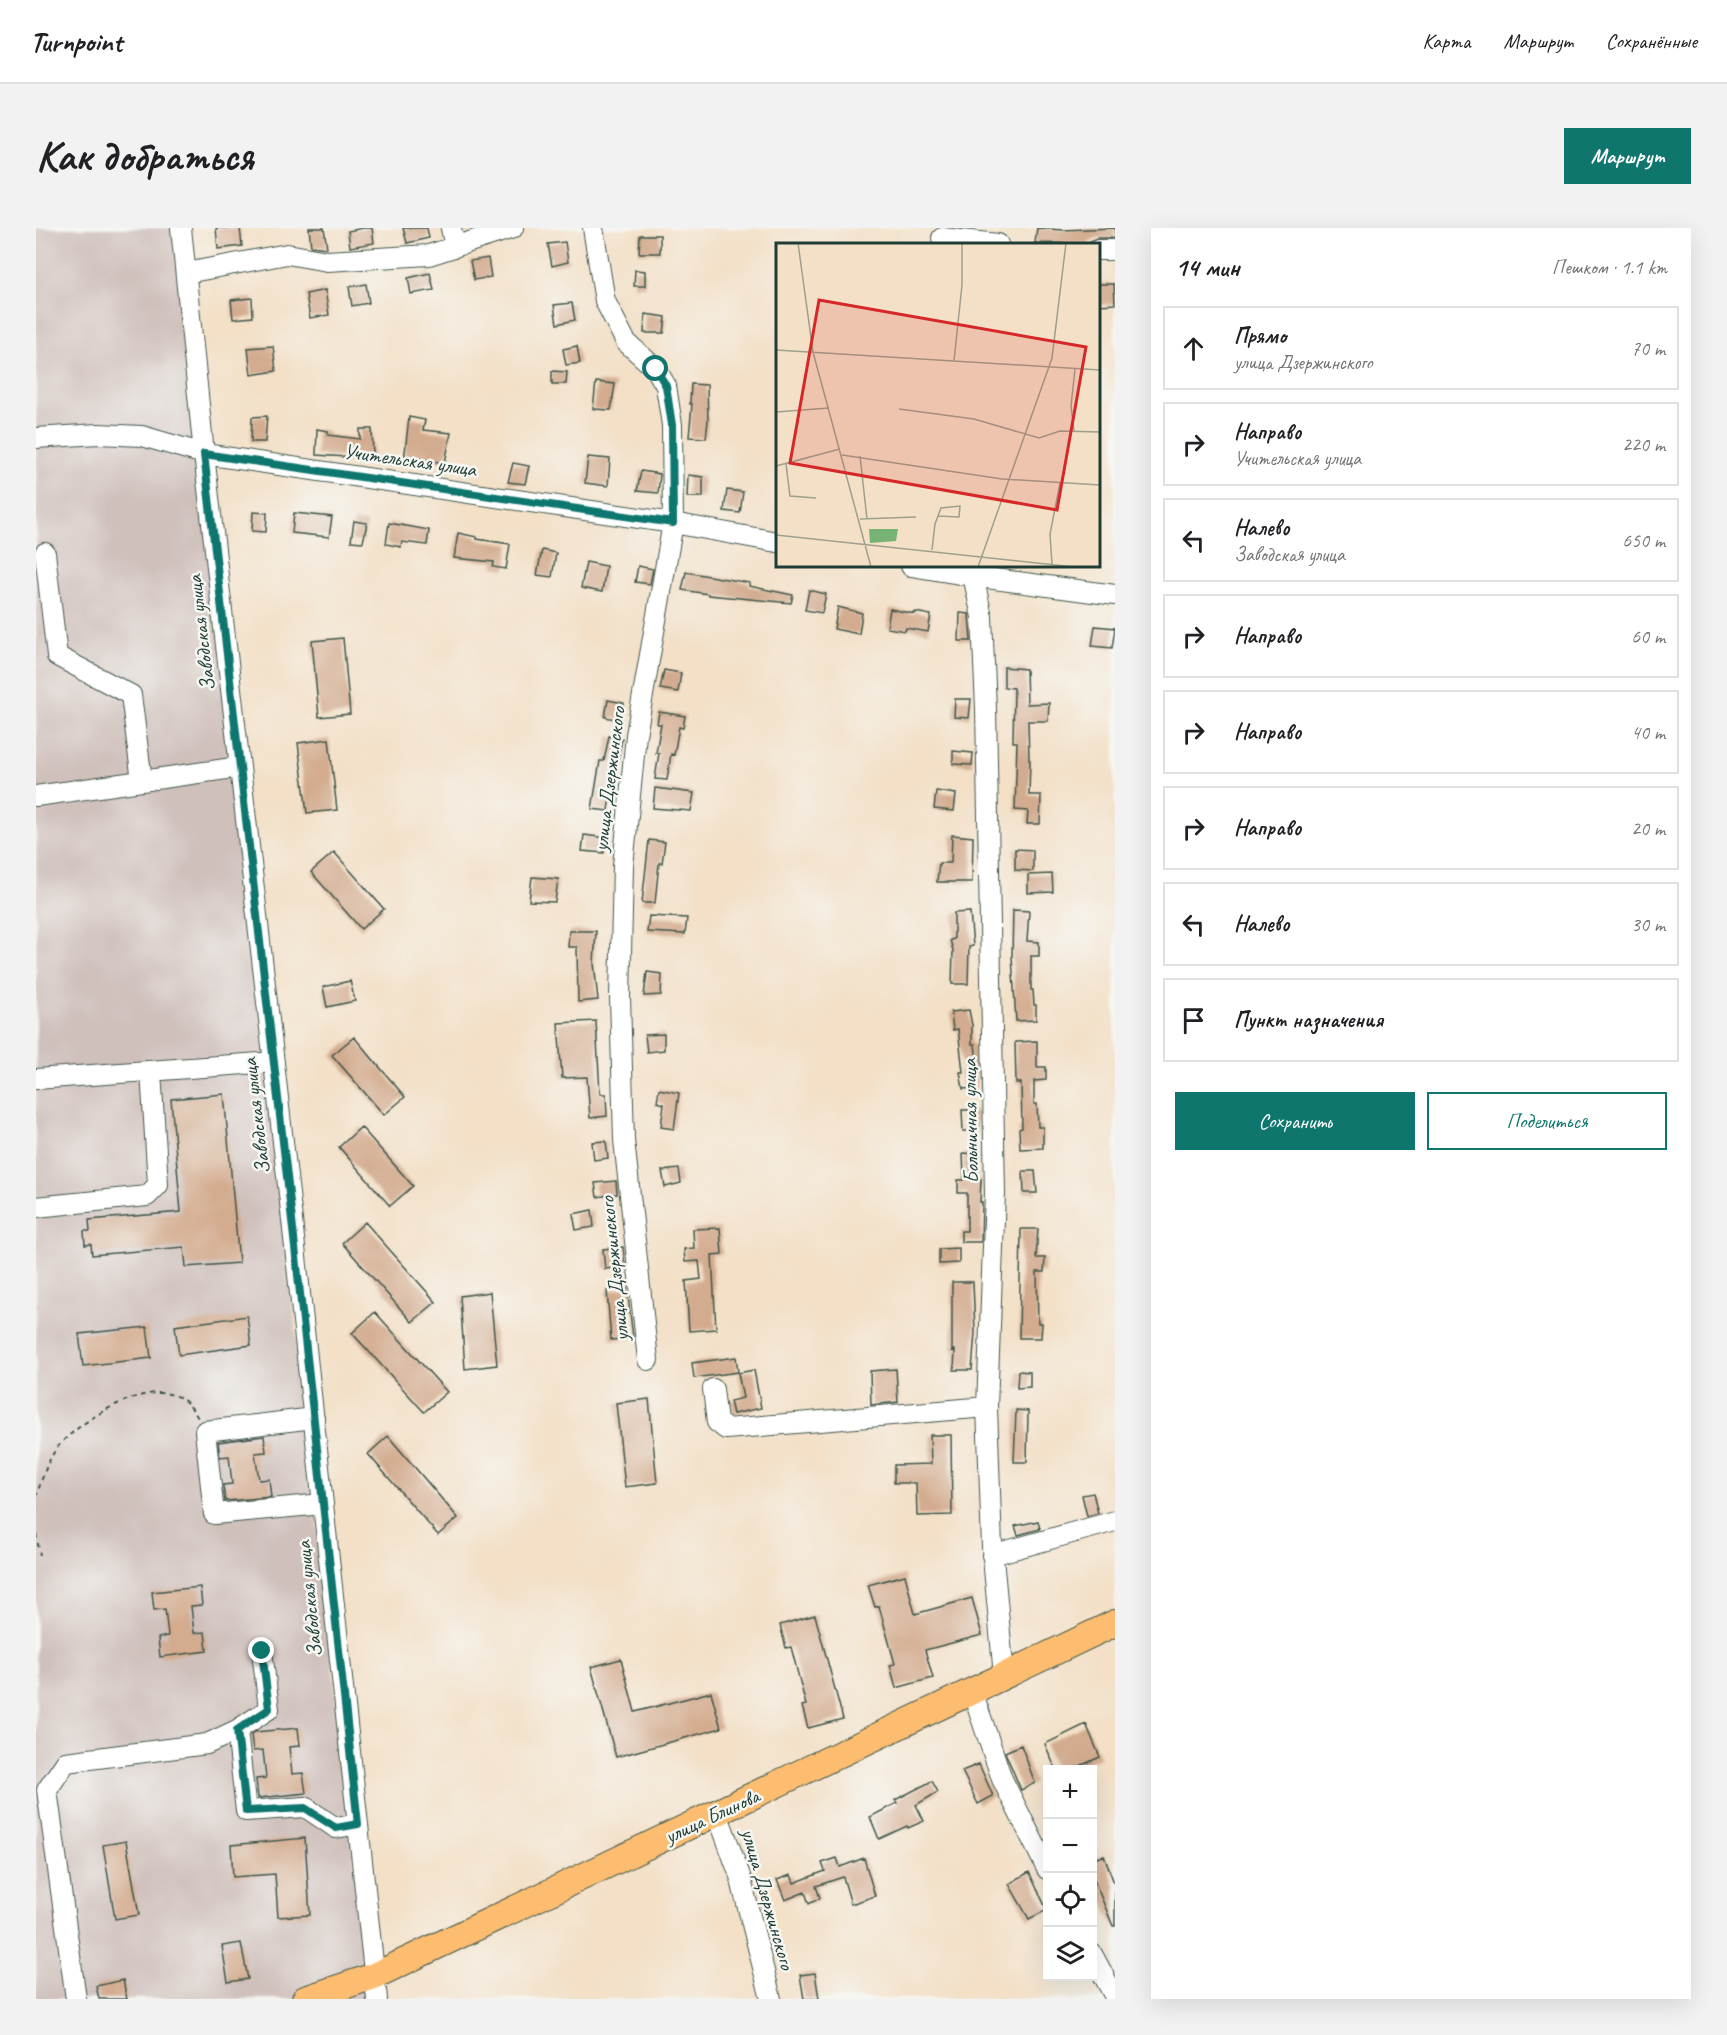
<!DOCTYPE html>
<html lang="ru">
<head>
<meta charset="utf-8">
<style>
	body { margin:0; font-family:Caveat,sans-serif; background:#f2f2f2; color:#202124 }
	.controls { position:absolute; right:18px; bottom:18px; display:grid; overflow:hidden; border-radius:0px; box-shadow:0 6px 24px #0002 }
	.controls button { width:54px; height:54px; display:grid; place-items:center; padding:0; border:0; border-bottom:2px solid #e0e0e0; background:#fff; color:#202124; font:30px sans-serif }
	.stop { position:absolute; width:18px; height:18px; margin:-14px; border:4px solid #0f766e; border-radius:50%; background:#fff }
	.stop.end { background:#0f766e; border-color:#fff; box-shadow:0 2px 6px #0008 }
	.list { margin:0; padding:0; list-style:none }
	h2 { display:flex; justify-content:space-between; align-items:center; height:78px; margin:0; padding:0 24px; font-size:26px }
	h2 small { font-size:20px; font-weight:400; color:#757577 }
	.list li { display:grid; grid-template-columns:39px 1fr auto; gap:18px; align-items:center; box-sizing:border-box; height:84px; margin:0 12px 12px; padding:0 12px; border:2px solid #e0e0e0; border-radius:0px }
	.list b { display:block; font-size:22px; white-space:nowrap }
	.list p { margin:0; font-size:20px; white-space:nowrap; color:#757577 }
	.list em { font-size:20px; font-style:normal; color:#757577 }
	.actions { display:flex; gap:12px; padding:18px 24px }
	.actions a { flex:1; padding:14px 0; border:2px solid #0f766e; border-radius:0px; text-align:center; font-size:21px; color:#0f766e }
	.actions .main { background:#0f766e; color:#fff }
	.icon { flex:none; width:33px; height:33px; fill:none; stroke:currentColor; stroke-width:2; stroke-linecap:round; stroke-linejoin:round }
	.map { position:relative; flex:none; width:1079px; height:1771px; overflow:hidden; border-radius:0px }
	header { display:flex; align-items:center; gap:36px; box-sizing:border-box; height:84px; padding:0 30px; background:#fff; border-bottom:2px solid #e0e0e0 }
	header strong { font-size:28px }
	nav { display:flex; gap:33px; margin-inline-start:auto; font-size:21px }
	.intro { display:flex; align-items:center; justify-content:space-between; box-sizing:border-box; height:144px; padding:0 36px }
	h1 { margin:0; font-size:42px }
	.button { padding:15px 27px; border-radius:0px; background:#0f766e; color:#fff; font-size:21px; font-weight:700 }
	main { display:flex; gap:36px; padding:0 36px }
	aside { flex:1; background:#fff; border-radius:0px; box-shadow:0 6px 24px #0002 }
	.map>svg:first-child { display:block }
</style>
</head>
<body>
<header>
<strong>Turnpoint</strong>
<nav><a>Карта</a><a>Маршрут</a><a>Сохранённые</a></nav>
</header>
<div class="intro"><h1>Как добраться</h1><a class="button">Маршрут</a></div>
<main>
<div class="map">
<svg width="1079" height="1771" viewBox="0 0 1079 1771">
	<rect width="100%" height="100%" fill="#f6f6f2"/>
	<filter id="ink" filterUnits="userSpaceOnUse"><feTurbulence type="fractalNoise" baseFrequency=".0167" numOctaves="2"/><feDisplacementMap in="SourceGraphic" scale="12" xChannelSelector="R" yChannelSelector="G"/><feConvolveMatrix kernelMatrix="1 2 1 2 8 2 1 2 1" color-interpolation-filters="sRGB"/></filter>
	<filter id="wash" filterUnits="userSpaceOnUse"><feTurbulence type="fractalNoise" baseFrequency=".008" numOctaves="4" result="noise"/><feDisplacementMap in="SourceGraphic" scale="24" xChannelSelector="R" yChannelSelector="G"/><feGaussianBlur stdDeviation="1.35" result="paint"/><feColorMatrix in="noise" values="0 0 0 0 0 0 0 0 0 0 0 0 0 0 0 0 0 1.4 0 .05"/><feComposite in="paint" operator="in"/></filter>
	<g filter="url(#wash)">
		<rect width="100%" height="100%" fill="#f3e0c7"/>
		<path fill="#cfc0bb" d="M0 0H139L333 1771H0Z"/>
		<g id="blocks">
			<path fill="#d3ab8e" d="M180 0H204L206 18 182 21Z
				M273 0H288L291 20 275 18Z
				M327 0H336L338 15 314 19 312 3Z
				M367 0H391L393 10 371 15Z
				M1001 0 1026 2 1079 0V10H1061L1056 12 1051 16 999 15Z
				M604 7H624V25H603Z
				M529 14 532 34 516 38 512 16Z
				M452 30 455 49 438 52 434 33Z
				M599 42 609 43V58H598Z
				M394 45 398 62 375 66 372 50Z
				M330 56 333 75 316 78 313 59Z
				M1062 56H1078L1079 76 1062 77Z
				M289 62 293 87 274 90 270 66Z
				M216 70 217 89 197 91 195 72Z
				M536 75 539 92 521 96 518 77Z
				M609 86 630 89 628 105H608Z
				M237 118 240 143 215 147 212 120Z
				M541 118 544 135 530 137 527 121Z
				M516 143 531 144 530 156H516Z
				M560 154 579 156 575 182 557 181Z
				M655 156 671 157 672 193 670 210 653 209 656 176H654Z
				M231 188 229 214H215L216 189Z
				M373 189 389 192 387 202 415 205 409 235 383 231 382 234 368 233Z
				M281 201 292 203V207L324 211V201H336L337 227 311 229 280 227Z
				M552 229 574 231 572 258 549 255Z
				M477 235 493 238 489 256 472 254Z
				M605 243 624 246 622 265 601 263Z
				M652 247 667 249V269H651Z
				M691 262 707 264 704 285 688 283Z
				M217 284 231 285 230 304 216 303Z
				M258 285 296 289 293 309 256 305Z
				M318 293 331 295 327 314 315 313Z
				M353 295 393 302 391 317 366 314 365 319 350 316Z
				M422 305 441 309V311L474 316 470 341 457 339 458 334 418 330Z
				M506 322 520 325 516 349 501 347Z
				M550 334 570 338 566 364 545 360Z
				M602 338 617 341 614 356 599 354Z
				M650 344 714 355 713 358 757 367 755 375 672 367V366L646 362Z
				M773 362 790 366 786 385 769 382Z
				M802 379 826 385 823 406 798 401Z
				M854 381 879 386V384L895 387 892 404 870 400 869 403 851 400Z
				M924 385 933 386 935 413H923Z
				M1059 398 1079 400 1076 420 1056 418Z
				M307 410 314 486 283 489 276 413Z
				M968 439 990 441 991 476 1013 475 1012 493H992L993 532H994L993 567H1005L1004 596H991L992 583 979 582 981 514H977L978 460 968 459Z
				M628 442 645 445 642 464 624 461Z
				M919 471H935L933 490 918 489Z
				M572 472 588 475 584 492 569 489Z
				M623 484 649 488 647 500 643 499 638 527 635 526 631 552 619 551 623 525H620L625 496H621Z
				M573 508 586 511 578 553 576 552 572 583 556 581 564 533H568Z
				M293 511 301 582 271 585 262 515Z
				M917 523 937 525 936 537 917 536Z
				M619 560 658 565 655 583 617 580Z
				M900 563 920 566 918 583 898 581Z
				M548 607 570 610 568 625 546 623Z
				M916 607 937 609 936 654H901L903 635H915Z
				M613 612 629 614 626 635H623L619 675H606Z
				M979 621 997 622V643L979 642Z
				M298 624 348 681 325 701 275 644Z
				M1016 646 1017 664 992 665V647Z
				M496 649 522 651 519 674 493 673Z
				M977 682 993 683 991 713 1003 714V728H995V762H997L998 777H1000V792L980 793 976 728Z
				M934 684 937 718 933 719 932 756H916L917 722 914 712 918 711V685Z
				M613 688 651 690 649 706 611 704Z
				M533 703H560L558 735 562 772 542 774 541 719H532Z
				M611 744 626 746 625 767 608 768Z
				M314 753 319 773 291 779 287 759Z
				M933 782 936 797V816H939L940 826V860L927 861 924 844H927L922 801 917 802 915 784Z
				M560 793 564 866H570L571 888 554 890 551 849 526 850 522 795Z
				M628 806V822L611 824 609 807Z
				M318 809 369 869 348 887 296 827Z
				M1001 813V839H1010V852L998 853V876H1001L1002 899H1007V920L984 921 983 901 986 900 985 855H980L979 814Z
				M623 861 643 865 638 901 625 899 628 876 621 874Z
				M188 866 203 1035 150 1039 148 1019 56 1027 55 1016 49 1017 48 1003H54L53 992 145 984 135 871Z
				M926 882H940L941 903H927Z
				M325 899 377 958 354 978 303 919Z
				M570 913 572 930 558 932 556 914Z
				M927 925 941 926V951H945L944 974H946L945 1014H925V1003H931V965H922V952H928Z
				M643 941 645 955 629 959 626 943Z
				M987 943H999L1001 965H988Z
				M580 953 581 966 561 969 559 955Z
				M556 982 558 999 540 1002 537 986Z
				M329 994 400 1074 376 1094 306 1015Z
				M684 1000 686 1026 676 1027 680 1101 653 1103 650 1053 665 1051 663 1033 649 1034 648 1021 658 1020 657 1001Z
				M985 1001H1002L1000 1030H1009L1008 1044H1001L1002 1095H1006L1005 1110H983Z
				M587 1019 589 1039 569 1041 567 1021Z
				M923 1020V1035L903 1036V1021Z
				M916 1054H937L939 1104 936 1142H918L919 1122 916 1123Z
				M591 1060 597 1110 575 1112 571 1063Z
				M454 1064 461 1137 429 1141 424 1068Z
				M339 1084 411 1164 388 1184 316 1105Z
				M211 1088 215 1117 143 1127 139 1098Z
				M111 1099 115 1130 47 1138 43 1106Z
				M700 1129 702 1144 658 1150 656 1135Z
				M860 1141 862 1174 835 1177 834 1143Z
				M718 1142 725 1180 697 1186 694 1173 707 1170 702 1145Z
				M982 1143 994 1144V1159L981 1160Z
				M613 1171 621 1255 589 1259 580 1175Z
				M980 1182 992 1183 991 1234H978Z
				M894 1207H915L916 1287 881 1288 880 1255H858V1237L895 1236Z
				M228 1208 230 1224 219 1225 223 1252 233 1251 235 1269 189 1273 187 1257 196 1256 193 1228 184 1229 182 1214Z
				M352 1208 422 1290 402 1307 332 1226Z
				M1057 1265 1062 1285 1051 1288 1046 1267Z
				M1002 1293 1004 1301 982 1307 979 1298Z
				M869 1347 879 1386 936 1370 946 1407 889 1422 897 1450 860 1460 854 1437 859 1436 843 1378 839 1379 832 1357Z
				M164 1359 166 1377 155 1378 158 1405 169 1404 171 1423 124 1429 122 1410 132 1408 129 1381 118 1382 116 1364Z
				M779 1387 807 1491 772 1500 766 1478 770 1477 755 1419 750 1420 744 1397Z
				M585 1431 599 1484 675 1464 685 1500 580 1529 555 1439Z
				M1050 1496 1064 1529 1035 1542H1020L1009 1516Z
				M262 1500 264 1518 253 1519 256 1546 267 1545 270 1565 222 1570 220 1551 230 1550 227 1522 217 1523 215 1507 219 1504Z
				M985 1517 999 1555 985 1562 969 1524Z
				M943 1536 957 1568 942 1576 926 1543Z
				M896 1553 902 1564 880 1577 888 1593 872 1600 871 1598 843 1611 834 1589 861 1575 859 1572Z
				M269 1610 274 1687 242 1689 239 1646 197 1649 195 1617Z
				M90 1613 103 1687 79 1691 67 1617Z
				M1068 1627 1079 1658V1698H1077L1056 1647V1632Z
				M801 1630 804 1639 828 1630 839 1668 815 1676 807 1649 780 1658 784 1670 773 1676 769 1664 749 1672 741 1652 755 1647 758 1655 789 1643 786 1635Z
				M993 1644 1011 1682 993 1691 973 1656Z
				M205 1715 212 1751 192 1754 186 1718Z
				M779 1745 783 1771H768L764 1747Z
				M87 1752 91 1771H63L60 1758Z"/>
		</g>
	</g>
	<g filter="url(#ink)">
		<use href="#blocks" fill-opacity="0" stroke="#3f554a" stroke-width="1.5"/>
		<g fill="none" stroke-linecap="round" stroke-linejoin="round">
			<defs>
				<path id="minor" d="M145 0 168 226 256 992 341 1771
					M415 0 419 19
					M557 0 569 73 590 114 620 141 630 158 636 197 637 295 600 507 587 638 584 769 588 912 612 1132
					M906 10 962 16
					M1062 22H1079
					M150 45 251 26 291 33 393 27 477 0
					M0 210 62 206 106 208 168 226 637 295 741 314
					M9 325 21 428 95 467 106 553
					M875 338 936 348 1079 367
					M935 338 946 389 950 481 959 965 951 1179 956 1319 968 1448
					M0 568 204 539
					M0 851 238 834
					M0 979 111 968 122 957 115 843
					M677 1161 681 1194 690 1201 951 1179
					M278 1190 169 1203 178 1286 287 1276
					M956 1327 1079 1293
					M226 1423 233 1481 201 1502 210 1583 269 1579 300 1600 322 1596
					M936 1463 966 1551 1011 1641
					M681 1585 704 1648 735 1771
					M1056 1726 1079 1769
					M40 1771 11 1562 30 1534 171 1516 201 1502"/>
				<path id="major" d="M269 1771 338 1748 1079 1395"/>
			</defs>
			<use href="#minor" stroke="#3f554a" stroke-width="22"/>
			<use href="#major" stroke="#3f554a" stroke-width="28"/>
			<path stroke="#3f554a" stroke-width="2" stroke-dasharray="4.5 4.5" stroke-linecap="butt" d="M0 1269C6 1251 12 1229 25 1215 49 1190 119 1145 151 1175 155 1179 159 1185 162 1190
				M0 1306 4 1327"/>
			<use href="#minor" stroke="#fff" stroke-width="20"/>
			<use href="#major" stroke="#fcbd6f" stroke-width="26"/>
		</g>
	</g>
	<g fill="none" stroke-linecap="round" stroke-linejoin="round" filter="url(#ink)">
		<path stroke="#0f766e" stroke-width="8" d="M226 1423 233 1481 201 1502 210 1583 269 1580 300 1600 322 1596 256 992 168 226 637 295 636 197 630 158 620 141"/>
	</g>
	<g text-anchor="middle" stroke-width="5" stroke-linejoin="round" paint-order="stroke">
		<g font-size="21" fill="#1f3d34" stroke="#f6f6f2">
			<text transform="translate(374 232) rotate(8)" y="7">Учительская улица</text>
			<text transform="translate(165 405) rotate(-97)" y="7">Заводская улица</text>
			<text transform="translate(573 551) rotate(-83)" y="7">улица Дзержинского</text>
			<text transform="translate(220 888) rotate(-97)" y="7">Заводская улица</text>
			<text transform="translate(934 893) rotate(-91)" y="7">Больничная улица</text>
			<text transform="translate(578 1041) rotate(-96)" y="7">улица Дзержинского</text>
			<text transform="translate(273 1371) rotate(-96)" y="7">Заводская улица</text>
			<text transform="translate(676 1588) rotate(-25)" y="7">улица Блинова</text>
			<text transform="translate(732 1671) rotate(74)" y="7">улица Дзержинского</text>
		</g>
	</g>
	<g transform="translate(740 15)">
		<rect width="324" height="324" fill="#f3e0c7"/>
		<path d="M93 286H122L120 298 94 300Z" fill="#76b374"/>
		<path fill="none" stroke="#9e9f8c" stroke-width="1.5" d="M22 0 37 109 95 324M0 107 324 127M178 118 186 42V0M123 166 198 176 263 195 284 188 324 189M0 169 53 165M298 188 295 163 299 126M66 212 226 236 324 242M84 213 91 276M10 221 14 253 40 255M0 223 64 206M84 276 140 274M0 292 298 324M156 307 159 281 165 265 184 263 183 274 162 273M276 321 274 291 284 240M202 324 276 115 290 0"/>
		<path fill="#d62828" fill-opacity="0.15" stroke="#d62828" stroke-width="3" d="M43 57 310 104 281 267 14 220Z"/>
		<rect width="324" height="324" fill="none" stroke="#1f3d34" stroke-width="3"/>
	</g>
</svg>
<div class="controls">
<button>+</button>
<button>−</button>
<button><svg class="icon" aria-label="locate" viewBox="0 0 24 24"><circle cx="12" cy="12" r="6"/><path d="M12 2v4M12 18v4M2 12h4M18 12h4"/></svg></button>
<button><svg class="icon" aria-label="layers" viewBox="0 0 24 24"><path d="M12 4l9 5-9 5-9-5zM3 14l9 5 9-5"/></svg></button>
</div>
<div class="stop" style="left:620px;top:141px"></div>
<div class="stop end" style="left:226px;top:1423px"></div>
</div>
<aside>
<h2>14 мин<small>Пешком · 1.1 km</small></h2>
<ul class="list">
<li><svg class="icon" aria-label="ahead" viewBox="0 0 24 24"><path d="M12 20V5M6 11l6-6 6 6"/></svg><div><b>Прямо</b><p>улица Дзержинского</p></div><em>70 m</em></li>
<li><svg class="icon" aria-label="right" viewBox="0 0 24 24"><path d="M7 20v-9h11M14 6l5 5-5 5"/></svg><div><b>Направо</b><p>Учительская улица</p></div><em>220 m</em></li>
<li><svg class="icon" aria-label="left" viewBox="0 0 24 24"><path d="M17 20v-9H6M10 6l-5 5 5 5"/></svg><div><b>Налево</b><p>Заводская улица</p></div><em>650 m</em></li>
<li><svg class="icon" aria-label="right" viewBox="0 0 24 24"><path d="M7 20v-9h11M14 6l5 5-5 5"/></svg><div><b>Направо</b></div><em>60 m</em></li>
<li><svg class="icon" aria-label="right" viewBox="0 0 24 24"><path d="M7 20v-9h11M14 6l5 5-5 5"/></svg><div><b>Направо</b></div><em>40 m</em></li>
<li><svg class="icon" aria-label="right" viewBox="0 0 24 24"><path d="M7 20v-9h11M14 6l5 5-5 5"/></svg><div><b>Направо</b></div><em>20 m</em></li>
<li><svg class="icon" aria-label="left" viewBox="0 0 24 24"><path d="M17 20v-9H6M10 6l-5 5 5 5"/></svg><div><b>Налево</b></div><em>30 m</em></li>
<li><svg class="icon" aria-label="arrive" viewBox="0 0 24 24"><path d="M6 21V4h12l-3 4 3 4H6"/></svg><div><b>Пункт назначения</b></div></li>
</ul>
<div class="actions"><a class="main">Сохранить</a><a>Поделиться</a></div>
</aside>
</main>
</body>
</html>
